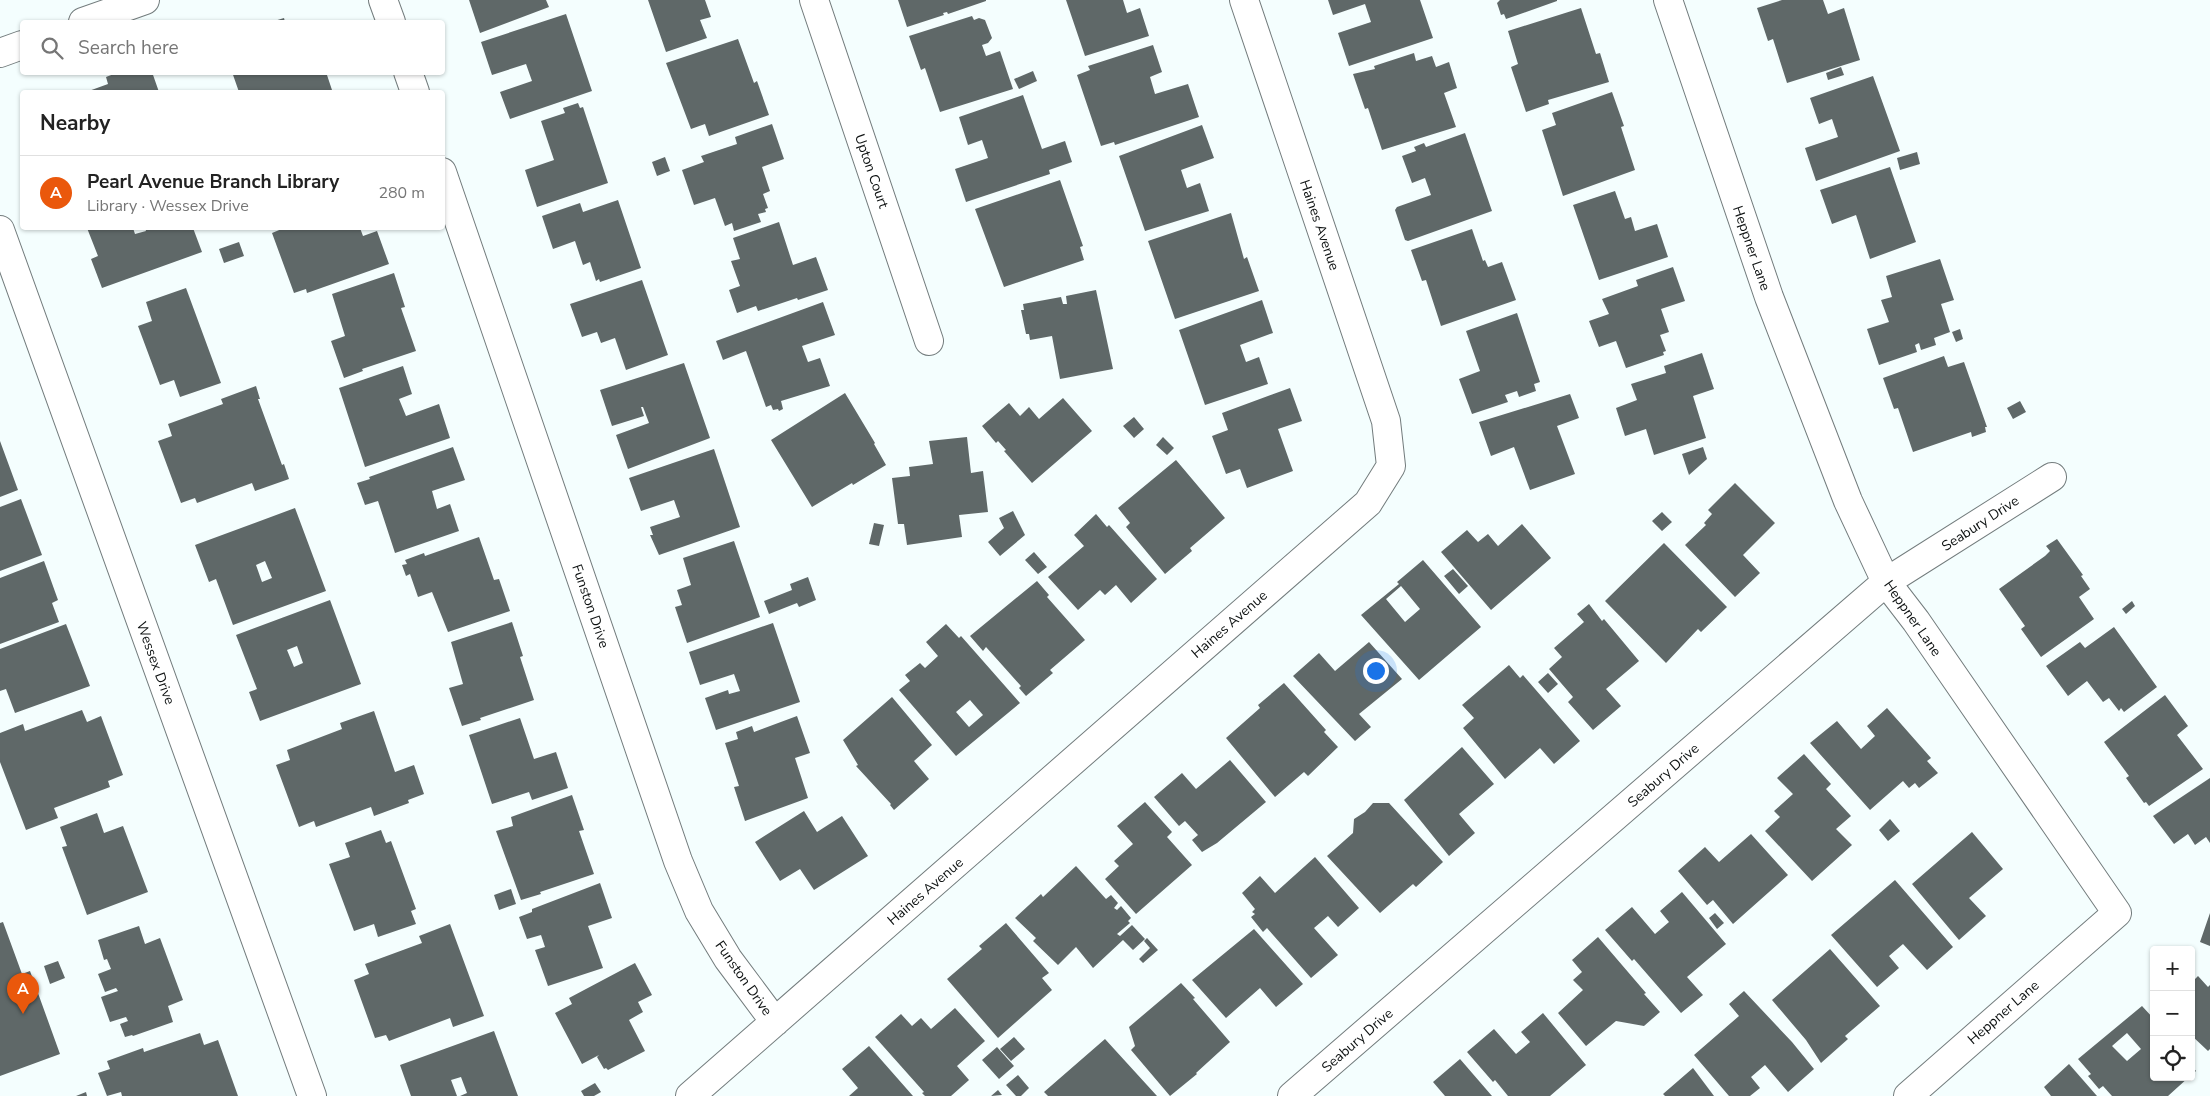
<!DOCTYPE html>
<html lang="en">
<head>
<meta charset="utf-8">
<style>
	body { margin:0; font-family:"Nunito Sans",sans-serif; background:#f6f6f6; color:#222 }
	.controls { position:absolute; right:15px; bottom:15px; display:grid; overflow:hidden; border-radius:5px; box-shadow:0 1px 4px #0004 }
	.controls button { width:45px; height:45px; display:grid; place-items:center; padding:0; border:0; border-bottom:1px solid #e0e0e0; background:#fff; color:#222; font:25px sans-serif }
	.you { position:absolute; left:1375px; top:670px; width:18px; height:18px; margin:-12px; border:4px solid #fff; border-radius:50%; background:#1a73e8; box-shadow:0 0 0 8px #1a73e833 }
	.badge { display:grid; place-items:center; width:32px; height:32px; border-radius:50%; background:#ea580c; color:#fff; font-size:16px; font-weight:700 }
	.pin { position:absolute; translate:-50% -41px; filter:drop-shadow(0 1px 2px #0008) }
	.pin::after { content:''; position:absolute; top:26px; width:18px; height:15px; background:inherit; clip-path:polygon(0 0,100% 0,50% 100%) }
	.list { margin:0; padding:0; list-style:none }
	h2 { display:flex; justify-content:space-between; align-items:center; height:65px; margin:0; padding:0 20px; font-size:21px }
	h2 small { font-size:16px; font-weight:400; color:#767676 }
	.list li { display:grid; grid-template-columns:32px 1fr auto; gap:15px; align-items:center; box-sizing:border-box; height:75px; padding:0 20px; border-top:1px solid #e0e0e0 }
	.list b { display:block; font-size:19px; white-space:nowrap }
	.list p { margin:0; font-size:16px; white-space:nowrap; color:#767676 }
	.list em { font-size:16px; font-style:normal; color:#767676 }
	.icon { flex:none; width:28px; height:28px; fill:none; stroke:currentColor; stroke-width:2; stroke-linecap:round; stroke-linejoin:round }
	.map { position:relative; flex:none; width:2210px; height:1096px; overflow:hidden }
	.search { position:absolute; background:#fff; box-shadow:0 1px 4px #0004; left:20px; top:20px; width:425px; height:55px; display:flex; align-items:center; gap:12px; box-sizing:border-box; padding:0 18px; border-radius:5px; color:#767676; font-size:19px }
	.panel { position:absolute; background:#fff; box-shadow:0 1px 4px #0004; left:20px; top:90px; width:425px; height:140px; border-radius:5px }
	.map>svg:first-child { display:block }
</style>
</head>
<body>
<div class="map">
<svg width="2210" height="1096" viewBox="0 0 2210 1096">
	<rect width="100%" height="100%" fill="#f4fefe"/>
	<path fill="#5f6868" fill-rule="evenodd" d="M469 0H546L549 7 480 33Z
		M648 0H705L711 17 700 20 707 38 666 52Z
		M898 0H986V1L948 14 947 12 943 13 944 15 907 27Z
		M1066 0H1123L1127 13 1140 8 1149 36 1085 56Z
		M1328 0H1420L1433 38 1349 66 1338 33 1371 22 1365 4 1333 15Z
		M1500 0H1557V1L1506 19 1504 14 1501 15 1497 3Z
		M1782 0H1823L1828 14 1844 8 1860 60 1787 83 1773 39 1768 41 1757 8Z
		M1581 8 1596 54 1600 53 1609 82 1548 100 1549 104 1526 112 1511 67 1518 64 1508 31Z
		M566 14 592 91 510 119 500 92 532 81 526 64 492 75 481 42Z
		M972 16 974 20 979 18 985 20 992 38 988 43 982 45 986 56 1000 51 1013 89 940 112 925 68 921 70 909 36Z
		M284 18 285 22H271Z
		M738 39 754 83 757 81 769 115 709 136 705 124 691 129 666 63Z
		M1153 45 1162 72 1150 77 1155 94 1188 84 1199 117 1115 145 1114 142 1101 146 1077 75 1090 70 1088 66Z
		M1414 53 1416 61 1432 56 1436 67 1449 62 1457 88 1444 93 1456 127 1382 150 1368 108 1365 109 1353 74 1375 69 1374 66Z
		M1841 67 1844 75 1828 80 1826 73Z
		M1033 71 1037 81 1019 89 1014 79Z
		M119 72H140V74L152 72 159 92H86L108 84 106 77Z
		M232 72H326L332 90 324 92H239Z
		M1873 76 1900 151 1816 181 1805 148 1838 137 1832 119 1819 124 1810 98Z
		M1612 92 1624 126 1621 127 1635 170 1563 196 1542 130 1556 125 1552 113Z
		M1023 95 1042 149 1065 141 1072 162 1049 170 1050 174 966 202 955 169 988 158 982 140 968 145 959 117Z
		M578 103 580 108 583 107 608 183 537 207 525 170 554 160 541 121 565 113 563 108Z
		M772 124 784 159 762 167 770 191 763 194 768 208 765 209 766 212 758 214 761 222 734 231 732 223 725 226 715 198 694 205 682 170 704 162 701 156 737 144 735 137Z
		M1202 125 1214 158 1181 170 1187 188 1200 183 1209 211 1145 231 1119 156Z
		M1465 133 1492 211 1408 241 1405 240 1395 210 1397 207 1431 195 1425 178 1412 183 1402 156 1416 151 1414 147 1424 143 1426 147Z
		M1917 152 1920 164 1900 170 1897 158Z
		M665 157 670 171 657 176 652 162Z
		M1890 167 1916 242 1870 259 1856 215 1832 224 1820 190Z
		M1060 180 1083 246 1080 247 1084 260 1004 287 975 209Z
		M1615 191 1625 219 1631 217 1635 231 1657 224 1668 257 1599 280 1573 205Z
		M618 200 641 268 600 282 599 279 596 281 590 262 583 265 575 241 553 249 542 216 580 203 583 212Z
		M1231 213 1244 259 1247 257 1259 291 1175 319 1148 241Z
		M779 222 793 265 816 257 828 290 798 300 797 298 758 311 756 306 737 313 729 290 740 286 731 261 740 259 733 238Z
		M87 228H133L135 234 146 231 145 228H193L202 252 102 288 91 259 98 256Z
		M284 228H360L363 236 377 231 389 264 307 293 306 289 294 293 272 233Z
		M1472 229 1483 261 1485 260 1488 267 1502 262 1516 300 1441 326 1426 280 1422 281 1411 250Z
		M239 242 244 256 224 263 219 249Z
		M1940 259 1954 300 1941 304 1950 332 1934 338 1936 345 1921 350 1919 343 1915 345 1917 352 1879 365 1867 329 1889 322 1881 300 1892 297 1886 276Z
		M1673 267 1685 301 1661 309 1669 332 1660 335 1666 351 1663 352 1664 355 1626 368 1616 341 1599 347 1589 321 1609 314 1602 299 1638 286 1636 280Z
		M394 273 405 307 401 308 416 351 362 369 363 371 344 378 331 341 345 336 332 294Z
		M642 280 668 355 626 370 615 338 601 343 597 332 582 337 570 304Z
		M186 288 221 383 180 397 174 380 160 385 138 326 152 321 146 302Z
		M1096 290 1113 369 1060 379 1052 336 1030 340 1029 334H1026L1021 310H1024L1023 304 1061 297 1063 304H1067L1066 296Z
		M1262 300 1273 333 1240 345 1246 362 1259 357 1268 384 1205 405 1179 330Z
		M823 302 835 335 802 346 808 362 820 358 830 386 781 401 783 409 779 411 778 409 773 410 771 405 766 407 746 351 723 360 716 341Z
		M1517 313 1540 382 1534 384 1536 391 1519 397 1517 391 1505 395 1508 402 1472 414 1459 379 1480 371 1466 331Z
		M1960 329 1963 339 1956 342 1952 332Z
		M1702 353 1714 389 1693 396 1706 438 1654 455 1646 429 1625 436 1616 408 1637 400 1631 384 1666 373 1664 366Z
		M1944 356 1948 367 1964 362 1987 427H1985L1986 432 1972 437 1971 432 1913 452 1898 408 1894 409 1883 378Z
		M684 363 710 438 628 469 616 435 649 423 643 407H641L644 416 612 426 600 390Z
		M403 366 412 394 399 399 406 416 439 404 450 438 365 467 339 388Z
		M256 386 260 399H258L282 465 284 464 289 479 255 491 252 483 197 503 195 498 181 503 158 441 172 436 168 424 223 404 221 399Z
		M1290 388 1302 421 1278 429 1293 471 1247 488 1240 469 1226 474 1212 436 1228 430 1222 413Z
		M845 393 875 443 874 444 886 465 853 485 852 483 812 507 771 440Z
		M1570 394 1579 418 1557 426 1575 474 1530 490 1514 447 1491 456 1479 422Z
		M1063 398 1092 431 1032 483 1004 451 1006 450 998 441 996 443 982 426 1009 403 1020 416 1029 407 1039 419Z
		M2020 401 2026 412 2013 419 2007 408Z
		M1134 417 1144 429 1134 438 1123 426Z
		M967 437 971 473 983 471 988 512 959 515 962 537 907 545 904 524H898L892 478 910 476 909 467 933 464 929 441Z
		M1163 437 1174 448 1167 455 1156 445Z
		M0 441 18 490 0 497Z
		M453 447 465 480 432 491 437 509 450 504 459 531 395 553 378 501 365 505 357 483 370 479 369 477Z
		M1703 447 1707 459 1689 475 1682 454Z
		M714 449 740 527 659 555 650 535H653L650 527 680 517 674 500 641 511 629 478Z
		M1176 460 1225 518 1190 548 1192 551 1165 574 1126 527 1130 523 1118 508Z
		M1735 483 1775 523 1743 555 1760 573 1735 597 1685 545 1706 525 1704 523 1712 514 1708 510Z
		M21 499 42 555 0 571V507Z
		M295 508 326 591 233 625 216 579 209 582 195 545ZM265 561 272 578 262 582 256 565Z
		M1013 511 1025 535 1000 556 988 542 1004 528 999 518Z
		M1662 512 1672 522 1662 531 1652 521Z
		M1096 514 1107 527 1109 525 1157 579 1131 603 1116 585 1105 595 1100 590 1078 610 1048 577 1084 546 1074 535Z
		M874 523 884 525 879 546 869 544Z
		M1522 524 1551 558 1491 610 1441 552 1467 530 1478 542 1488 534 1498 546Z
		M479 537 494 580 499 579 510 611 448 632 432 592 418 597 410 574 406 576 402 565 407 564 405 560 424 553 425 556Z
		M2057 539 2083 575 2081 576 2090 589 2079 597 2094 619 2041 657 2021 629 2025 626 1999 589 2045 556 2050 551 2046 546Z
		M734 541 760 617 687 643 675 607 682 605 677 590 691 585 683 558Z
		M1664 543 1727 607 1701 632 1698 629 1666 663 1605 601Z
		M1034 552 1047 567 1038 574 1025 560Z
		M1423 560 1481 627 1419 680 1361 615 1399 584 1397 582ZM1401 586 1420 609 1405 622 1386 599Z
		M44 561 58 600 52 603 59 622 0 644V578Z
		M1453 569 1468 586 1459 594 1444 576Z
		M808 577 816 600 799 607 797 603 769 614 764 601 792 590 790 584Z
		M1037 581 1049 595 1047 597 1085 640 1050 670 1053 673 1026 696 1019 688 1021 686 986 647 983 651 970 636Z
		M330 600 361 684 260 721 249 692 257 689 236 635ZM297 646 303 663 294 667 287 650Z
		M2132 601 2135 606 2126 614 2122 609Z
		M1589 604 1602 621 1604 619 1639 661 1606 689 1621 706 1593 730 1568 702 1573 697 1549 669 1562 657 1554 648 1584 622 1577 614Z
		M512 622 523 656 520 657 534 700 480 718 481 720 462 726 449 688 463 684 451 642Z
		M773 623 800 702 716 730 705 698 728 690 729 694 740 691 734 674 700 685 689 652Z
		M66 624 90 686 15 713 6 689 0 691V649Z
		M946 624 959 638 961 636 1020 703 956 756 899 690 910 681 905 675 920 663 925 668 938 656 926 642ZM970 700 983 715 969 727 956 712Z
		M2114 627 2157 687 2124 712 2121 708 2119 711 2109 698 2103 702 2087 681 2068 696 2046 666 2080 642 2085 648Z
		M1369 642 1402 679 1359 714 1371 727 1355 741 1293 676 1319 653 1335 671Z
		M1509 665 1520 678 1523 675 1580 741 1554 764 1540 748 1505 779 1463 728 1474 718 1462 705Z
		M1548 673 1558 684 1548 693 1538 682Z
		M1284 683 1326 730 1324 732 1338 747 1308 776 1304 772 1275 797 1226 738 1260 708 1258 705Z
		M2165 695 2188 726 2177 735 2203 769 2149 806 2146 802 2144 803 2126 778 2129 776 2104 742Z
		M892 697 932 745 914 761 929 779 894 810 890 805 891 804 856 766 858 765 843 740Z
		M1887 708 1931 758 1927 761 1938 773 1919 788 1915 783 1909 788 1903 781 1870 810 1810 743 1837 721 1861 749 1875 736 1867 726Z
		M82 710 87 722 101 716 123 775 108 781 110 787 54 808 58 818 26 830 0 762V733L23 724 25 731Z
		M374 711 395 772 414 765 424 794 408 800 409 803 374 816 371 807 316 827 314 821 299 827 276 765 290 760 287 750 342 729 340 723Z
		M797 716 810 753 795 758 808 798 745 821 734 787 739 786 725 743 738 739 736 732 752 726 754 732Z
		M520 718 534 759 556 752 568 788 532 800 529 792 492 804 469 735Z
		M1462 747 1494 784 1459 814 1475 833 1449 856 1404 800Z
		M1804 754 1831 784 1826 789 1851 816 1836 829 1852 845 1812 881 1765 831 1780 817 1774 811 1793 794 1777 778Z
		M1230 760 1266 802 1217 843 1202 852 1192 840 1198 835 1185 821 1179 826 1154 797 1182 773 1196 789Z
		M2210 778V843L2206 837 2195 845 2188 834 2174 844 2153 816Z
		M572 795 584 830 579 831 594 874 540 892 541 894 521 900 496 831 513 826 511 817Z
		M1145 802 1172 832 1167 837 1192 865 1136 914 1105 879 1119 866 1114 861 1133 844 1117 826Z
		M1373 803H1389L1443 862 1416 887 1413 884 1380 913 1327 856 1353 833 1354 819 1365 812Z
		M804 811 817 832 842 816 868 856 814 890 800 869 780 881 755 842Z
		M97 813 104 833 123 826 148 892 87 915 62 847 67 846 60 827Z
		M1890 819 1900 831 1888 841 1879 830Z
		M381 830 386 843 391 841 416 909 411 911 416 924 378 937 374 924 354 931 329 864 350 857 345 843Z
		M1972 832 2003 869 1969 898 1986 916 1959 940 1912 884Z
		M1751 834 1788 875 1733 924 1713 900 1707 905 1678 871 1705 847 1719 862Z
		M1315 857 1359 908 1338 927 1328 916 1314 928 1338 955 1311 978 1267 928 1263 932 1251 917 1255 914 1252 912 1255 909 1242 893 1260 876 1275 893Z
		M1076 866 1106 899 1111 895 1118 903 1114 908 1117 910 1121 906 1131 918 1128 921 1130 923 1117 934 1120 936 1132 925 1145 939 1133 950 1123 940 1093 968 1076 947 1058 965 1033 941 1036 938 1015 918 1041 894 1043 897Z
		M1895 880 1953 947 1927 970 1903 944 1889 956 1899 968 1877 987 1831 935Z
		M600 883 612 918 588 926 603 968 548 986 535 950 545 947 541 935 527 939 519 917 532 912V909Z
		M511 889 516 904 499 910 494 895Z
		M1682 892 1726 944 1687 977 1703 995 1681 1013 1634 959 1632 961 1605 930 1632 907 1655 934 1669 922 1660 911Z
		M1715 913 1724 923 1717 929 1709 918Z
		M2210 913V946L2200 942Z
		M3 922 22 974 30 971 60 1054 0 1076V923Z
		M1006 923 1049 973 1042 978 1052 990 998 1038 947 979 982 949 979 946Z
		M450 924 484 1016 453 1027 450 1018 389 1041 386 1035 375 1038 354 980 369 974 365 964 422 943 419 936Z
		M139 926 145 944 160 938 183 1000 168 1006 173 1022 133 1036 132 1035 125 1037 120 1024 128 1021 126 1017 110 1022 101 997 118 991 116 988 105 992 98 974 111 969 107 959 104 960 98 940Z
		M1254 929 1303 984 1276 1007 1260 988 1226 1018 1192 980Z
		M1598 937 1646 993 1644 994 1660 1012 1644 1026 1616 1021 1586 1046 1558 1013 1583 990 1573 980 1582 972 1572 960Z
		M1147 938 1158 950 1143 963 1139 959 1150 948 1144 941Z
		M1830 949 1880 1006 1845 1036 1848 1039 1821 1063 1806 1040 1772 1000Z
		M58 961 65 978 50 984 44 966Z
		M635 963 652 995 638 1002 643 1012 629 1020 645 1051 608 1070 606 1068 604 1069 597 1057 599 1055 582 1064 555 1013 572 1004 569 998Z
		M2198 976 2208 987 2210 985V1049L2208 1051 2191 1035V983Z
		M1181 983 1195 998 1193 999 1230 1042 1196 1073 1197 1074 1170 1096 1131 1050 1135 1046 1129 1027Z
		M1744 991 1792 1042 1814 1069 1788 1092 1765 1065 1751 1077 1760 1088 1750 1096H1729L1694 1055 1739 1016 1729 1004Z
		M2142 1006 2154 1019V1077H2189L2168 1096H2112L2103 1086 2099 1089 2088 1076 2091 1074 2078 1059ZM2127 1033 2141 1049 2127 1061 2112 1046Z
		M955 1008 985 1041 957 1066 969 1080 951 1096H925L922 1093 924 1092 875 1037 901 1014 912 1026 921 1018 931 1029Z
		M1543 1013 1586 1065 1550 1096H1508L1495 1080 1493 1082 1467 1052 1494 1029 1516 1054 1530 1042 1521 1032Z
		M494 1031 518 1096H460L467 1093 461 1077 451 1080 457 1096H411L400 1065Z
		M200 1033 204 1045 218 1040 238 1096H122L121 1092 107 1096 98 1073 110 1069 107 1061 143 1048 144 1052Z
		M1014 1037 1025 1049 1011 1061 1000 1049Z
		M1105 1039 1157 1096H1048L1044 1092Z
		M869 1046 913 1096H849L858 1088 842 1069Z
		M997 1047 1014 1066 999 1079 982 1060Z
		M1460 1059 1492 1096H1445L1433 1082Z
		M2069 1064 2097 1096H2051L2044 1087Z
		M2191 1065 2196 1071 2191 1075Z
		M1693 1068 1714 1096H1665L1663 1094Z
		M1018 1075 1029 1088 1021 1096H1016L1006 1085Z
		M595 1083 601 1092 594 1096H584L581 1091Z
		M998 1090 1002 1095 991 1096Z
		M86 1092 87 1096H76Z"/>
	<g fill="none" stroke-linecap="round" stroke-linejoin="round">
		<defs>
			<path id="minor" d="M383 0 391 22
				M814 0 929 341
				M1668 0 1769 297 1848 501 1886 582 1916 621 2117 913 1908 1096
				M83 22 145 0
				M0 53 22 45
				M408 72 415 92
				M442 172 678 861 699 911 728 959 775 1022
				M0 230 312 1096
				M690 1096 1368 503 1391 466 1386 421 1244 0
				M1292 1096 1886 582 2052 477"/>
		</defs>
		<use href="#minor" stroke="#737c7d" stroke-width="30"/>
		<use href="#minor" stroke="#fff" stroke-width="28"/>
	</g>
	<g text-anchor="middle" stroke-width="4" stroke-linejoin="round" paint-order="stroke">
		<g font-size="14" fill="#0d1111" stroke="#fff">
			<text transform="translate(872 171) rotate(71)" y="5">Upton Court</text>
			<text transform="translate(1320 225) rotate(71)" y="5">Haines Avenue</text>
			<text transform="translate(1752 248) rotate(71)" y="5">Heppner Lane</text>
			<text transform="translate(1980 523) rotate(-33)" y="5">Seabury Drive</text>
			<text transform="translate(591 606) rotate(71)" y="5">Funston Drive</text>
			<text transform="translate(1913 618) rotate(55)" y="5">Heppner Lane</text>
			<text transform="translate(1229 624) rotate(-41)" y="5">Haines Avenue</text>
			<text transform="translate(156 663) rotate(70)" y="5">Wessex Drive</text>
			<text transform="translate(1663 775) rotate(-41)" y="5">Seabury Drive</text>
			<text transform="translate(925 891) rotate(-41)" y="5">Haines Avenue</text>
			<text transform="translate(744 978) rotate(55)" y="5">Funston Drive</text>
			<text transform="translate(2003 1012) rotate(-41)" y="5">Heppner Lane</text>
			<text transform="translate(1357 1040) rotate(-41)" y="5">Seabury Drive</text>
		</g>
	</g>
</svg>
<div class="controls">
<button>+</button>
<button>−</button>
<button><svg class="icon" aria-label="locate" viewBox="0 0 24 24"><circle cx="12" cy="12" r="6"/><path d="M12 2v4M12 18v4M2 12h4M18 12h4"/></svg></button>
</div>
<div class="you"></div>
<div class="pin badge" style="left:23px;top:1014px">A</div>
<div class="search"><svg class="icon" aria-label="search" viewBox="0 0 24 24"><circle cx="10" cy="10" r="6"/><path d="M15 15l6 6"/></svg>Search here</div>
<section class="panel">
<h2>Nearby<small></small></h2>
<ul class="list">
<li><span class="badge">A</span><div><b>Pearl Avenue Branch Library</b><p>Library · Wessex Drive</p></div><em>280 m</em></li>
</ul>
</section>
</div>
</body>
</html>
